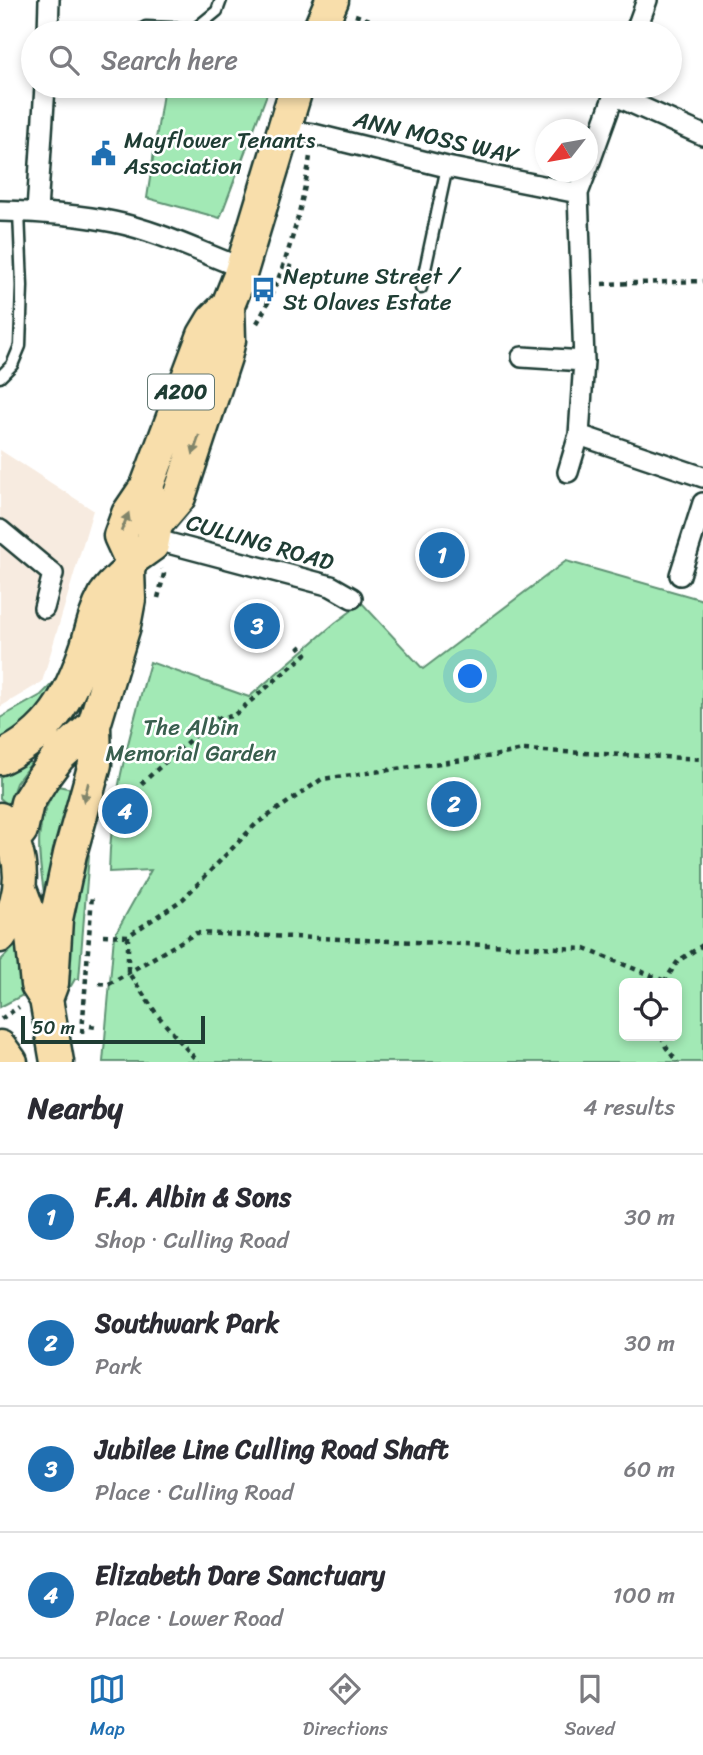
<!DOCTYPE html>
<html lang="en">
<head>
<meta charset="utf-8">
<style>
	body { margin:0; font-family:Sriracha,sans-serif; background:#f2f2f3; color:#2b2b33 }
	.controls { position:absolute; right:21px; bottom:21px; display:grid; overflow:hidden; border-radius:10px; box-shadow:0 4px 10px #0003 }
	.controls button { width:63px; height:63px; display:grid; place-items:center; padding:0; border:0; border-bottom:2px solid #e1e1e2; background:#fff; color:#2b2b33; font:35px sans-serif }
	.compass { position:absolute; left:535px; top:119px; width:63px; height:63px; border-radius:50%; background:#fff; box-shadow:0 4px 10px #0003; rotate:239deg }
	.scale { position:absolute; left:21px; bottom:18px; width:184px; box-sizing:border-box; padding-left:7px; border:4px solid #1f3d34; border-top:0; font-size:19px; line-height:24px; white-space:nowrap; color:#1f3d34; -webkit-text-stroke:5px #fff; paint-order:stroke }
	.you { position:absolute; left:471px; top:677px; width:24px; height:24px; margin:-18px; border:5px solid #fff; border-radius:50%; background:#1a73e8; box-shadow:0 0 0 10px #1a73e833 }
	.badge { display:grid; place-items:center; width:46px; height:46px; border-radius:50%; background:#1f6fb2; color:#fff; font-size:23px; font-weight:700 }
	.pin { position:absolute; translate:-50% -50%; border:4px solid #fff; box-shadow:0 2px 7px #0006 }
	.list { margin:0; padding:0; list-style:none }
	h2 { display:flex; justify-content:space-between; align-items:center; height:91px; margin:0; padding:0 28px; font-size:30px }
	h2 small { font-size:23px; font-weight:400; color:#7c7c81 }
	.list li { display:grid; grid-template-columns:46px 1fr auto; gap:21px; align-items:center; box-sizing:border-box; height:126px; padding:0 28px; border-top:2px solid #e1e1e2 }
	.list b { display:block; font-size:26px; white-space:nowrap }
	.list p { margin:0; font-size:23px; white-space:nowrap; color:#7c7c81 }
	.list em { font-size:23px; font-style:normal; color:#7c7c81 }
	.icon { flex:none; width:38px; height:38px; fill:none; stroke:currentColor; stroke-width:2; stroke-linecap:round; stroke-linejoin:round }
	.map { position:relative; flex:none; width:703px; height:1062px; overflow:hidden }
	.search { position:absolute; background:#fff; box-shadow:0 4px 10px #0003; left:21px; right:21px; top:21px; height:77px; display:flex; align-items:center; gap:18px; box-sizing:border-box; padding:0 24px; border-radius:38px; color:#7c7c81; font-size:26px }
	.sheet { height:595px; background:#fff }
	nav { display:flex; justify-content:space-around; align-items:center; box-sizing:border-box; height:98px; border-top:2px solid #e1e1e2; background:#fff; font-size:19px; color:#7c7c81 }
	nav a { display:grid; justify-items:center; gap:4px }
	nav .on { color:#1f6fb2 }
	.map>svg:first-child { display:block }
</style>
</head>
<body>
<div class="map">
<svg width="703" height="1062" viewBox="0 0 703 1062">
	<rect width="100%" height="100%" fill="#fff"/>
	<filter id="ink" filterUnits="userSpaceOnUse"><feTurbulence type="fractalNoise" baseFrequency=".0143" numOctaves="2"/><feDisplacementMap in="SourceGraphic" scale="14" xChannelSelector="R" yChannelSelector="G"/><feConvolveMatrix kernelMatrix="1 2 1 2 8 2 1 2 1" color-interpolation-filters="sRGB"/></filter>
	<g filter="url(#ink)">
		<path fill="#f7ebe0" d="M0 450 93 510 42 682 0 707Z"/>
		<path fill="#a2e9b5" stroke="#609374" stroke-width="2" fill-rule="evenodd" d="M119 86H270L220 218 147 198 163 93 118 88Z
			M566 561 703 600V1062H103L114 936 151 870 109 872C110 800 131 731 150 662L249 697 335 623 362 603 423 669ZM624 983H677V1036H624Z
			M55 681 58 684C45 709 24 727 0 741V718L41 695Z
			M28 761 31 763 16 783 8 805 0 798V777Z
			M58 786 77 790 45 900C39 856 31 825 58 786Z
			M82 854 89 855 79 979H75L71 986 65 988V944Z
			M19 942 25 994 0 1007V961Z"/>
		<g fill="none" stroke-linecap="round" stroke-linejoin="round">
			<defs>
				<path id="service" d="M136 33 146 27 195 29 217 11 221 0
					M421 288 447 167
					M0 377 12 365 20 346 22 286 19 212"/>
				<path id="minor" d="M48 33 49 0
					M635 33 647 0
					M617 86 614 95 703 135
					M284 130 313 134 447 167 578 193 586 172
					M588 167 614 95
					M0 211C38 212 76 214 114 222 158 231 200 252 242 268
					M37 211 45 86
					M522 357 584 361
					M579 435 703 477
					M568 472 579 435 584 361 578 193
					M0 530 53 574 44 608
					M153 539 331 586 352 598
					M680 575 703 503"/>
				<path id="primary" d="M318 33 332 0
					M156 524 179 497 225 357 229 340 228 305
					M131 560 120 536 128 514 147 486 204 335 213 320 228 305 239 278 297 86
					M0 758C51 734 70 697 87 646 92 628 96 611 105 595 111 586 120 578 128 571
					M0 819C27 856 26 898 0 936
					M13 840 21 830 27 803 42 779 59 756 94 725 124 626 129 599 128 571 131 560 152 545 156 524 147 486
					M20 889 30 916 37 985 46 999 57 1062
					M46 999 52 983 56 919 70 854 95 764 94 725
					M0 1047 11 1062"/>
			</defs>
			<use href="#service" stroke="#1f3d34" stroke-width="15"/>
			<use href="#minor" stroke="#1f3d34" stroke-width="24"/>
			<use href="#primary" stroke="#1f3d34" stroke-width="37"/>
			<path stroke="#1f3d34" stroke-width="4.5" stroke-dasharray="5 5" stroke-linecap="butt" d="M355 15 410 33
				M288 266 293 268
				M602 284 703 281
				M257 323C284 278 303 207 310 156
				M158 598 164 574 162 569
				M141 784 213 719 233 716 306 654 299 646
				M103 935 128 936 183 899 256 824 322 779 493 756 523 750 703 759
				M128 936V972L158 1016 198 1062
				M664 982 678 961 703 945
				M99 983 109 984 196 933 585 949 665 981
				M1 1019 19 1007
				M90 1026 96 1027
				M82 1033 92 895
				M662 1036 666 1047 677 1062"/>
			<use href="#service" stroke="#fff" stroke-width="10"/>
			<use href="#minor" stroke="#fff" stroke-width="19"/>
			<use href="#primary" stroke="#f8deab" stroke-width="32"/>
		</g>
		<defs><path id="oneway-solid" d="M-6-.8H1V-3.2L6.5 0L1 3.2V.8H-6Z" transform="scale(1.75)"/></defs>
		<g fill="#81856a">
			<use href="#oneway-solid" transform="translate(196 445) rotate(108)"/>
			<use href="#oneway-solid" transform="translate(125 522) rotate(-68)"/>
			<use href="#oneway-solid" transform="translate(86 792) rotate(104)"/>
		</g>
	</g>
	<defs>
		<symbol id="civic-bare" viewBox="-9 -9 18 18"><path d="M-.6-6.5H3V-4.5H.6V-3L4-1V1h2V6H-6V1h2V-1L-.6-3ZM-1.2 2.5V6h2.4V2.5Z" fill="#1f6fb2" stroke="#fff" stroke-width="2.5" paint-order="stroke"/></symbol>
		<symbol id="bus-bare" viewBox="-9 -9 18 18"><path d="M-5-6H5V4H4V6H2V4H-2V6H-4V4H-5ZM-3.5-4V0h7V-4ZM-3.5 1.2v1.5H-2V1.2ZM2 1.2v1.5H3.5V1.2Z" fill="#1f6fb2" stroke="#fff" stroke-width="2.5" paint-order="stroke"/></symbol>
	</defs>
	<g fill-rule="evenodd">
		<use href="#civic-bare" x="86" y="136" width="35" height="35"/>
		<use href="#bus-bare" x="246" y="272" width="35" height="35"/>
	</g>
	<g text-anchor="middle" stroke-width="5" stroke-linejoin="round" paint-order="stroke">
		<rect fill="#fff" stroke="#627771" stroke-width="2" x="148" y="374.5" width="66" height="35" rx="5"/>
		<g font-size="21" font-weight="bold" fill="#1f3d34">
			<text x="181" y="399">A200</text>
		</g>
		<g font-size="23" fill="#1f3d34" stroke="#fff">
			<text transform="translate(436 137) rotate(13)" y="8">ANN MOSS WAY</text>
			<text transform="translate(260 542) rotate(16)" y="8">CULLING ROAD</text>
		</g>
		<g font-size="23" fill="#1f3d34" stroke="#fff" text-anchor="start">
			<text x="124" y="148">Mayflower Tenants<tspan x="124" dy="26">Association</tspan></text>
			<text x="283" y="284">Neptune Street /<tspan x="283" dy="26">St Olaves Estate</tspan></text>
		</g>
		<g font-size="23" fill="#395f4e" stroke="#fff">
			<text x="191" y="735">The Albin<tspan x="191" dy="26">Memorial Garden</tspan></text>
		</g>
	</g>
</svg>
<div class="controls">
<button><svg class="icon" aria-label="locate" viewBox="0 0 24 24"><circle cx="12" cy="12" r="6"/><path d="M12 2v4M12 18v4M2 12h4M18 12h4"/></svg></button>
</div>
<svg class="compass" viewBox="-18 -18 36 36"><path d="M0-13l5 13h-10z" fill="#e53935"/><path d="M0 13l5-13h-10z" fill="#7c7c81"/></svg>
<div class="scale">50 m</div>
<div class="you"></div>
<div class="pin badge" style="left:442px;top:555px">1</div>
<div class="pin badge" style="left:454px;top:804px">2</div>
<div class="pin badge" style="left:257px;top:626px">3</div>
<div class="pin badge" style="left:125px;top:811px">4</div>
<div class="search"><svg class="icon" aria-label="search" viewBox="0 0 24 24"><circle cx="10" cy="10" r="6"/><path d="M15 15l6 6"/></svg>Search here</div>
</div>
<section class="sheet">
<h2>Nearby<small>4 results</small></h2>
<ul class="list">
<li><span class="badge">1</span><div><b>F.A. Albin &amp; Sons</b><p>Shop · Culling Road</p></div><em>30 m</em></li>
<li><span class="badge">2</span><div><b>Southwark Park</b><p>Park</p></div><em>30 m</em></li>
<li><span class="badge">3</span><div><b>Jubilee Line Culling Road Shaft</b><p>Place · Culling Road</p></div><em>60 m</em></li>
<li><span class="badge">4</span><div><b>Elizabeth Dare Sanctuary</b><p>Place · Lower Road</p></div><em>100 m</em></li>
</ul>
</section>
<nav>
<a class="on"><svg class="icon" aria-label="map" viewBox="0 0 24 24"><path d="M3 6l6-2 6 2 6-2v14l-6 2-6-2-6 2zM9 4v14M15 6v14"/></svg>Map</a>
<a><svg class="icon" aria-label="directions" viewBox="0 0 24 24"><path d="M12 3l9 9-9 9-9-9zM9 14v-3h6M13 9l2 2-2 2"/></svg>Directions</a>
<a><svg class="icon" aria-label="saved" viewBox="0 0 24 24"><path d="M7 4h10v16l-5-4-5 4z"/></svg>Saved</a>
</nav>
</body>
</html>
